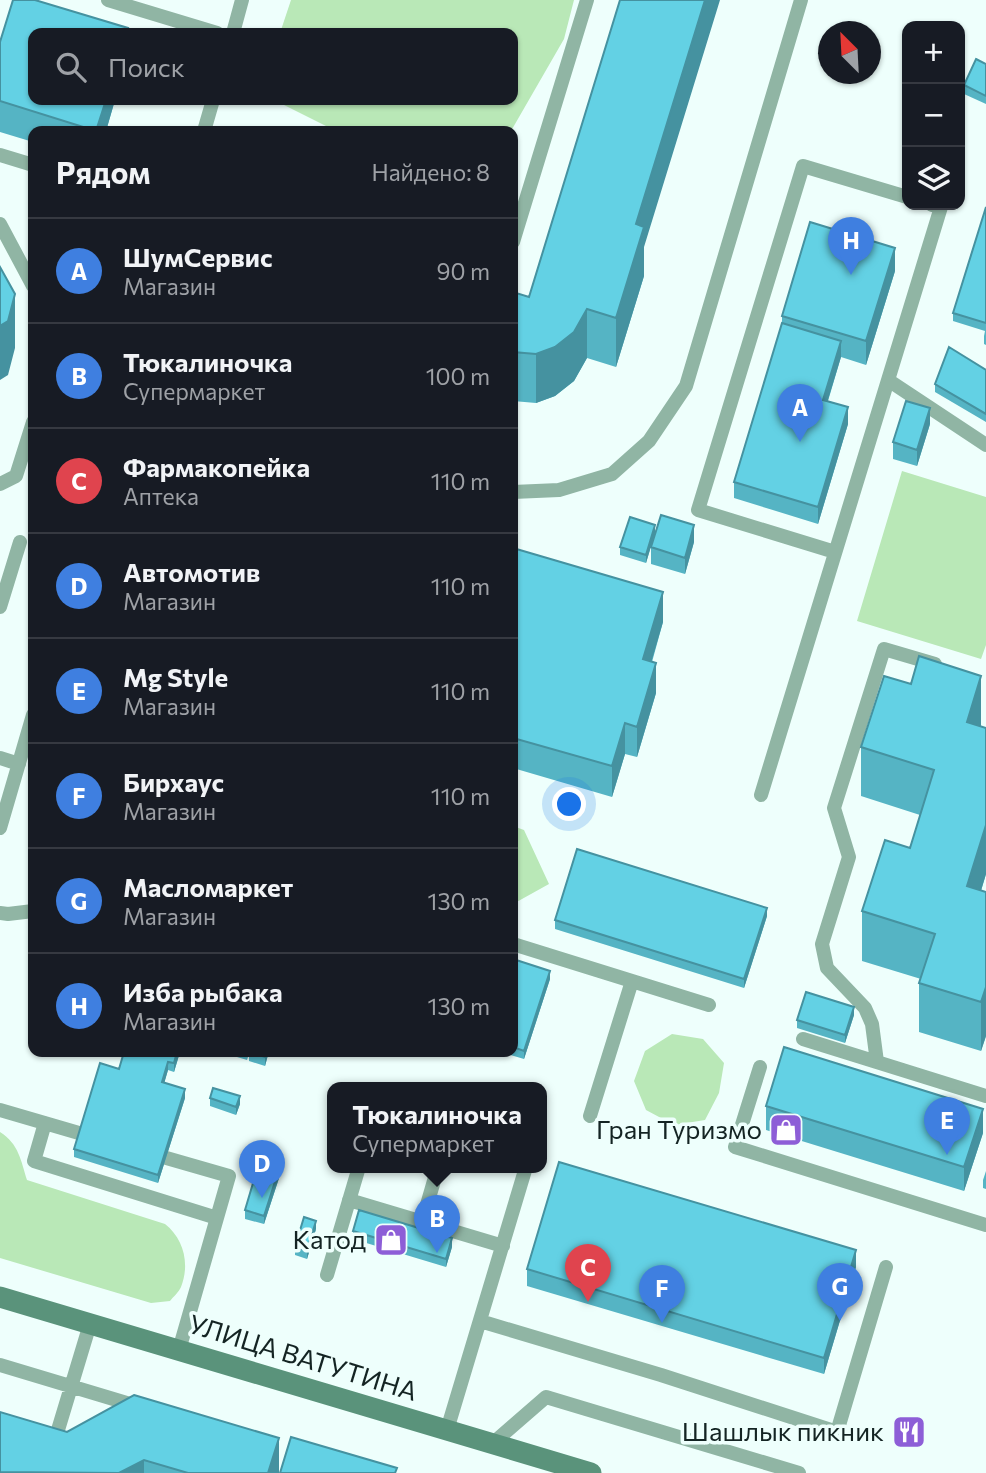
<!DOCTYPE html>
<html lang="ru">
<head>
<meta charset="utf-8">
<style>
	body { margin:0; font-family:Commissioner,sans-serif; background:#242831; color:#f1f3f6 }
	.controls { position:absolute; right:21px; top:21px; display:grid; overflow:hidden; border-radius:14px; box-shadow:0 2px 5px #0004 }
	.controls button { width:63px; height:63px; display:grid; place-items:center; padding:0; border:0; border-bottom:2px solid #363941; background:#171b24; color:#f1f3f6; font:35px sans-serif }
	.compass { position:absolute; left:818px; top:21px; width:63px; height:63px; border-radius:50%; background:#171b24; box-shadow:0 2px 5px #0004; rotate:336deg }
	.you { position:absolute; left:570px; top:805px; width:24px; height:24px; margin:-18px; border:5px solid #fff; border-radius:50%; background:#1a73e8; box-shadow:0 0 0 10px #1a73e833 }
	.badge { display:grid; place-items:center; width:46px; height:46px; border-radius:50%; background:#ea580c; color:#fff; font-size:23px; font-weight:700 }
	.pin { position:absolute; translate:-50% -58px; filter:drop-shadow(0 2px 4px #0008) }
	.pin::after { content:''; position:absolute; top:37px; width:24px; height:21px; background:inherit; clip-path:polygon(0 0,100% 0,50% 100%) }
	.popup { position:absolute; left:327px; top:1082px; width:220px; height:91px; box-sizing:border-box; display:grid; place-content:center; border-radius:14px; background:#171b24; filter:drop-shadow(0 2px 5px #0005); font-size:23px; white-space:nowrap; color:#9ea1a6 }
	.popup b { font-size:26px; color:#f1f3f6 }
	.popup::after { content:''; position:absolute; left:50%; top:100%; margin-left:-14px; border:14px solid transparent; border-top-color:#171b24 }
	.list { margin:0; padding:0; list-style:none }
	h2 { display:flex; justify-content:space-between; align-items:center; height:91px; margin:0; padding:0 28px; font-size:30px }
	h2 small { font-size:23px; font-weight:400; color:#9ea1a6 }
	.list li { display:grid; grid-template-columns:46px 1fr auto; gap:21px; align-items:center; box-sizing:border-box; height:105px; padding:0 28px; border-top:2px solid #363941 }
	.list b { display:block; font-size:26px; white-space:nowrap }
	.list p { margin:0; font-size:23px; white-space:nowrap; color:#9ea1a6 }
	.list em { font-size:23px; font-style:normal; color:#9ea1a6 }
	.icon { flex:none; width:38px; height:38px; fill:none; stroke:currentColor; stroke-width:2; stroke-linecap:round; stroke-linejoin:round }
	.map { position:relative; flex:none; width:986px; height:1473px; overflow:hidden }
	.search { position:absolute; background:#171b24; box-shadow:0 2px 5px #0004; left:28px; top:28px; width:490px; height:77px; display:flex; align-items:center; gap:18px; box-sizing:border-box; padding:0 24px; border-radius:14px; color:#9ea1a6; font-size:26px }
	.panel { position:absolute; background:#171b24; box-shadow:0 2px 5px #0004; left:28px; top:126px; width:490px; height:931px; border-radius:14px }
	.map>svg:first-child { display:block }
</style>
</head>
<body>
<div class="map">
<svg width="986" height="1473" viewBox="0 0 986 1473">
	<rect width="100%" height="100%" fill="#eefffc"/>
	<path fill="#b9e8b7" d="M291 0H574L564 39 511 131H336L280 103 279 100H513V33H280Z
		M902 471 986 497V645L981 659 857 621Z
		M513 826 524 830 549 884 513 904Z
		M672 1034 703 1039 724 1063 719 1093 705 1120 674 1125 646 1110 634 1081 645 1051Z
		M0 1132C19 1144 21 1161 27 1180L165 1224C184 1239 190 1264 181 1287 179 1292 173 1297 170 1301L151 1303 0 1258Z"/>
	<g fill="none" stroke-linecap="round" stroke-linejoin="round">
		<path stroke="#90b5a4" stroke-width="14" d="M108 0 217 33
			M233 33 242 0
			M204 131 213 100
			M0 155 33 165
			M0 224 33 286
			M513 242 587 0
			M888 380 986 445
			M0 484 16 476 33 422
			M513 492 559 490 612 474 649 441 686 386 801 0
			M835 552 698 510 803 166 907 197
			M0 607 20 542
			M0 758 19 764
			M761 795 941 207 932 205
			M0 828 33 715
			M0 913 8 914 33 911
			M513 944 709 1005
			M803 1039 986 1096
			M877 1062 872 1024 865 1008 827 968 822 944 849 857 834 808 884 649 935 664
			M760 1067 735 1147 986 1225
			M0 1110 96 1138
			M590 1116 632 981
			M45 1123 34 1161 217 1218
			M149 1153 229 1176 179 1350
			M349 1200 503 1246
			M422 1222 438 1167
			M327 1275 359 1167
			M480 1321 661 1375 837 1432 886 1267
			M0 1365 140 1407
			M447 1430 526 1167
			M492 1444 546 1397 799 1473
			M45 1473 90 1324"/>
		<path stroke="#5a937b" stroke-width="21" d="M0 1297 591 1473"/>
	</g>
	<path fill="#55b4c4" d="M13 0H35L128 28V33H33V100H115L106 131H33V142L0 132V42Z
		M986 64V104L964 94V85Z
		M986 207V345L984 344V336L985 331 953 321V313Z
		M644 247V276L616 367 587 358 574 381 555 396 536 403 513 401V292L529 297Z
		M895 271 866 365 841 357 828 401 848 424 818 524 734 498V482L782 323V316Z
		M986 370V422L935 392V384Z
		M930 424 917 466 893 459V442Z
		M655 533 646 563 620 555V547Z
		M694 542 685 574 651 564V547Z
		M513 548 663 622 652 662 656 693 637 757 625 754 612 797 513 768Z
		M981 725V726L986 728V874L981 891 986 892V1036L981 1051 919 1032V983L921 979 862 961V911L910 848 920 815 861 796V747Z
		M767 916 744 988 555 929V920Z
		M513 959 550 979 524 1059 501 1052H513Z
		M854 1015 845 1043 797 1028V1020Z
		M115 1052H180L174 1072 168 1070 164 1083 185 1098 158 1183 74 1157V1149L119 1069 123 1056 115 1053Z
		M227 1052H268V1055L265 1066 249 1061V1054L247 1060 227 1054Z
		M210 1098 240 1104 236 1115 210 1106Z
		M766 1106 983 1133 964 1191 766 1130Z
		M986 1171V1189L983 1188V1180Z
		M279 1178 264 1224 245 1219V1210Z
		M316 1229 307 1259 295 1255V1247Z
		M353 1231 452 1247 446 1267 353 1239Z
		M856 1267 824 1374 527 1286V1269Z
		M67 1432 279 1473H0Z"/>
	<path fill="#4592a0" d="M705 0H720L644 247V276L616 367V318L636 224Z
		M106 100H115L106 131H96Z
		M895 248V271L866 365V341Z
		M15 294V348L8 375 0 380V326Z
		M587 309V358L574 381 555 396 536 403V354Z
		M841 341V357L823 416V400Z
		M848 407V424L818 524V507Z
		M930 408V424L917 466V450Z
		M655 525V533L646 563V555Z
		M694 525V542L685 574V558Z
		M663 592V622L643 690V659Z
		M656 663V693L637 757V727Z
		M981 676V725L967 771V722Z
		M625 723V754L612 797V766Z
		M986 825V874L967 936V886Z
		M767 908V916L744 988V979Z
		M550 971V979L524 1059V1051Z
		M986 987V1036L981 1051V1002Z
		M854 1007V1015L845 1043V1035Z
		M177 1052H180L174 1072V1063Z
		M267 1052H268V1055L265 1066V1057Z
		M168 1062V1070L162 1091V1082Z
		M185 1089V1098L158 1183V1175Z
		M240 1096V1104L236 1115V1107Z
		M983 1109V1133L964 1191V1167Z
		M279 1169V1178L264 1224V1216Z
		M316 1221V1229L307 1259V1250Z
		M452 1238V1247L446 1267V1259Z
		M856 1250V1267L824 1374V1358Z
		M279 1438V1473H268Z
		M144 1460V1473H119Z"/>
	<path fill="#63d1e4" stroke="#4592a0" stroke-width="2" d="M13 0H35L128 28 126 33H33V100H106L96 131 0 101V42Z
		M620 0H705L636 224 644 227 616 318 587 309 574 332 555 347 536 354 513 352V292L529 297Z
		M976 59 986 64V96L964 85Z
		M986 207V323L953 313Z
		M810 222 895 248 866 341 782 316Z
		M0 267 15 294 8 321 0 326Z
		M782 323 841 341 823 400 848 407 818 507 734 482Z
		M949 347 986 370V414L935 384Z
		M906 401 930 408 917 450 893 442Z
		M661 515 694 525 685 558 651 547Z
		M630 517 655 525 646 555 620 547Z
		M513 548 663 592 643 659 656 663 637 727 625 723 612 766 513 738Z
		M919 656 981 676 967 722 986 728V825L967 886 986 892V987L981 1002 919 983 935 934 862 911 885 840 910 848 934 770 861 747 884 676 911 684Z
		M577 849 767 908 744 979 555 920Z
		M513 959 550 971 524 1051 513 1047Z
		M806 992 854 1007 845 1035 797 1020Z
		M784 1047 983 1109 964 1167 766 1106Z
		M124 1052H177L174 1063 168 1062 162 1082 185 1089 158 1175 74 1149 100 1063 119 1069Z
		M249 1052H267L265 1057Z
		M213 1088 240 1096 236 1107 210 1098Z
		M559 1162 856 1250 824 1358 527 1269Z
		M259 1163 279 1169 264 1216 245 1210Z
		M359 1210 452 1238 446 1259 353 1231Z
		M304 1217 316 1221 307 1250 295 1247Z
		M134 1395 279 1438 268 1473H188L144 1460 119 1473 0 1472V1412L67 1432Z
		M291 1437 397 1468 395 1473H280Z"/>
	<defs>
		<symbol id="shop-square" viewBox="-11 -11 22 22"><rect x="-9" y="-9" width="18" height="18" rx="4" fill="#8d5ed7" stroke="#eefffc"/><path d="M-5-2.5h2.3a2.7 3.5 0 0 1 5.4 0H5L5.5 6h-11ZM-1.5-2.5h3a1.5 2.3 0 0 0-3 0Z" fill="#fff"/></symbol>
		<symbol id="restaurant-square" viewBox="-11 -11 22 22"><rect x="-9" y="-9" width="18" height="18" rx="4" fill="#8d5ed7" stroke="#eefffc"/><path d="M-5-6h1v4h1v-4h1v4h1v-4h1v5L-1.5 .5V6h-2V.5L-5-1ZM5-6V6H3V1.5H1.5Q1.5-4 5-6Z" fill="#fff"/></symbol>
	</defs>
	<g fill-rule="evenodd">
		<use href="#shop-square" x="767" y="1111" width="38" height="38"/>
		<use href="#shop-square" x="372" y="1221" width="38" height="38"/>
		<use href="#restaurant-square" x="890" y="1413" width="38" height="38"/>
	</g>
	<g text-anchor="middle" stroke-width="7" stroke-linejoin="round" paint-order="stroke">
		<g font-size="26" fill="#142423" stroke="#eefffc" text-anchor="end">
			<text x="762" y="1139">Гран Туризмо</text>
			<text x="366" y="1249">Катод</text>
			<text x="884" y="1441">Шашлык пикник</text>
		</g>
		<g font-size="26" fill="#142423" stroke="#eefffc">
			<text transform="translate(303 1358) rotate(17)" y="9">УЛИЦА ВАТУТИНА</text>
		</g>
	</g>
</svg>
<div class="controls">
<button>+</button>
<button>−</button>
<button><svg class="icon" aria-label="layers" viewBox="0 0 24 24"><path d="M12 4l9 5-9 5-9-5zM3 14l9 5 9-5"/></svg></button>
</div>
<svg class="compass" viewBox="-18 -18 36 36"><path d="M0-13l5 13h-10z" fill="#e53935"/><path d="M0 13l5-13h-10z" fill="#9ea1a6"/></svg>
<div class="you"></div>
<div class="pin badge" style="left:800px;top:442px;background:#3f7fe0">A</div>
<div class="pin badge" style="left:437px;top:1253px;background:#3f7fe0">B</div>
<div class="popup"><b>Тюкалиночка</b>Супермаркет</div>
<div class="pin badge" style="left:588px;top:1302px;background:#e0444e">C</div>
<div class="pin badge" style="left:262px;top:1198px;background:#3f7fe0">D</div>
<div class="pin badge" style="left:947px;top:1155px;background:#3f7fe0">E</div>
<div class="pin badge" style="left:662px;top:1323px;background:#3f7fe0">F</div>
<div class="pin badge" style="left:840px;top:1321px;background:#3f7fe0">G</div>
<div class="pin badge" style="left:851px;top:275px;background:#3f7fe0">H</div>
<div class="search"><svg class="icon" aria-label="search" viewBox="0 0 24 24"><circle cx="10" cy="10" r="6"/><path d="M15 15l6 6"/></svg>Поиск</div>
<section class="panel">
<h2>Рядом<small>Найдено: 8</small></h2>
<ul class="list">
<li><span class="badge" style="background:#3f7fe0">A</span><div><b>ШумСервис</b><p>Магазин</p></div><em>90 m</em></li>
<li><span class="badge" style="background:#3f7fe0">B</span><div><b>Тюкалиночка</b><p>Супермаркет</p></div><em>100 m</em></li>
<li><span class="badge" style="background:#e0444e">C</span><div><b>Фармакопейка</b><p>Аптека</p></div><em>110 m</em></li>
<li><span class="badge" style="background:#3f7fe0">D</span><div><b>Автомотив</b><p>Магазин</p></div><em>110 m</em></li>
<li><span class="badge" style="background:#3f7fe0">E</span><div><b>Mg Style</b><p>Магазин</p></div><em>110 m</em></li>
<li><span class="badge" style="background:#3f7fe0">F</span><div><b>Бирхаус</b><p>Магазин</p></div><em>110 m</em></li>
<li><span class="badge" style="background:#3f7fe0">G</span><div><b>Масломаркет</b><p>Магазин</p></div><em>130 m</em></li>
<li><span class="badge" style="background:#3f7fe0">H</span><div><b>Изба рыбака</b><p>Магазин</p></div><em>130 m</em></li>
</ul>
</section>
</div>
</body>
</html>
